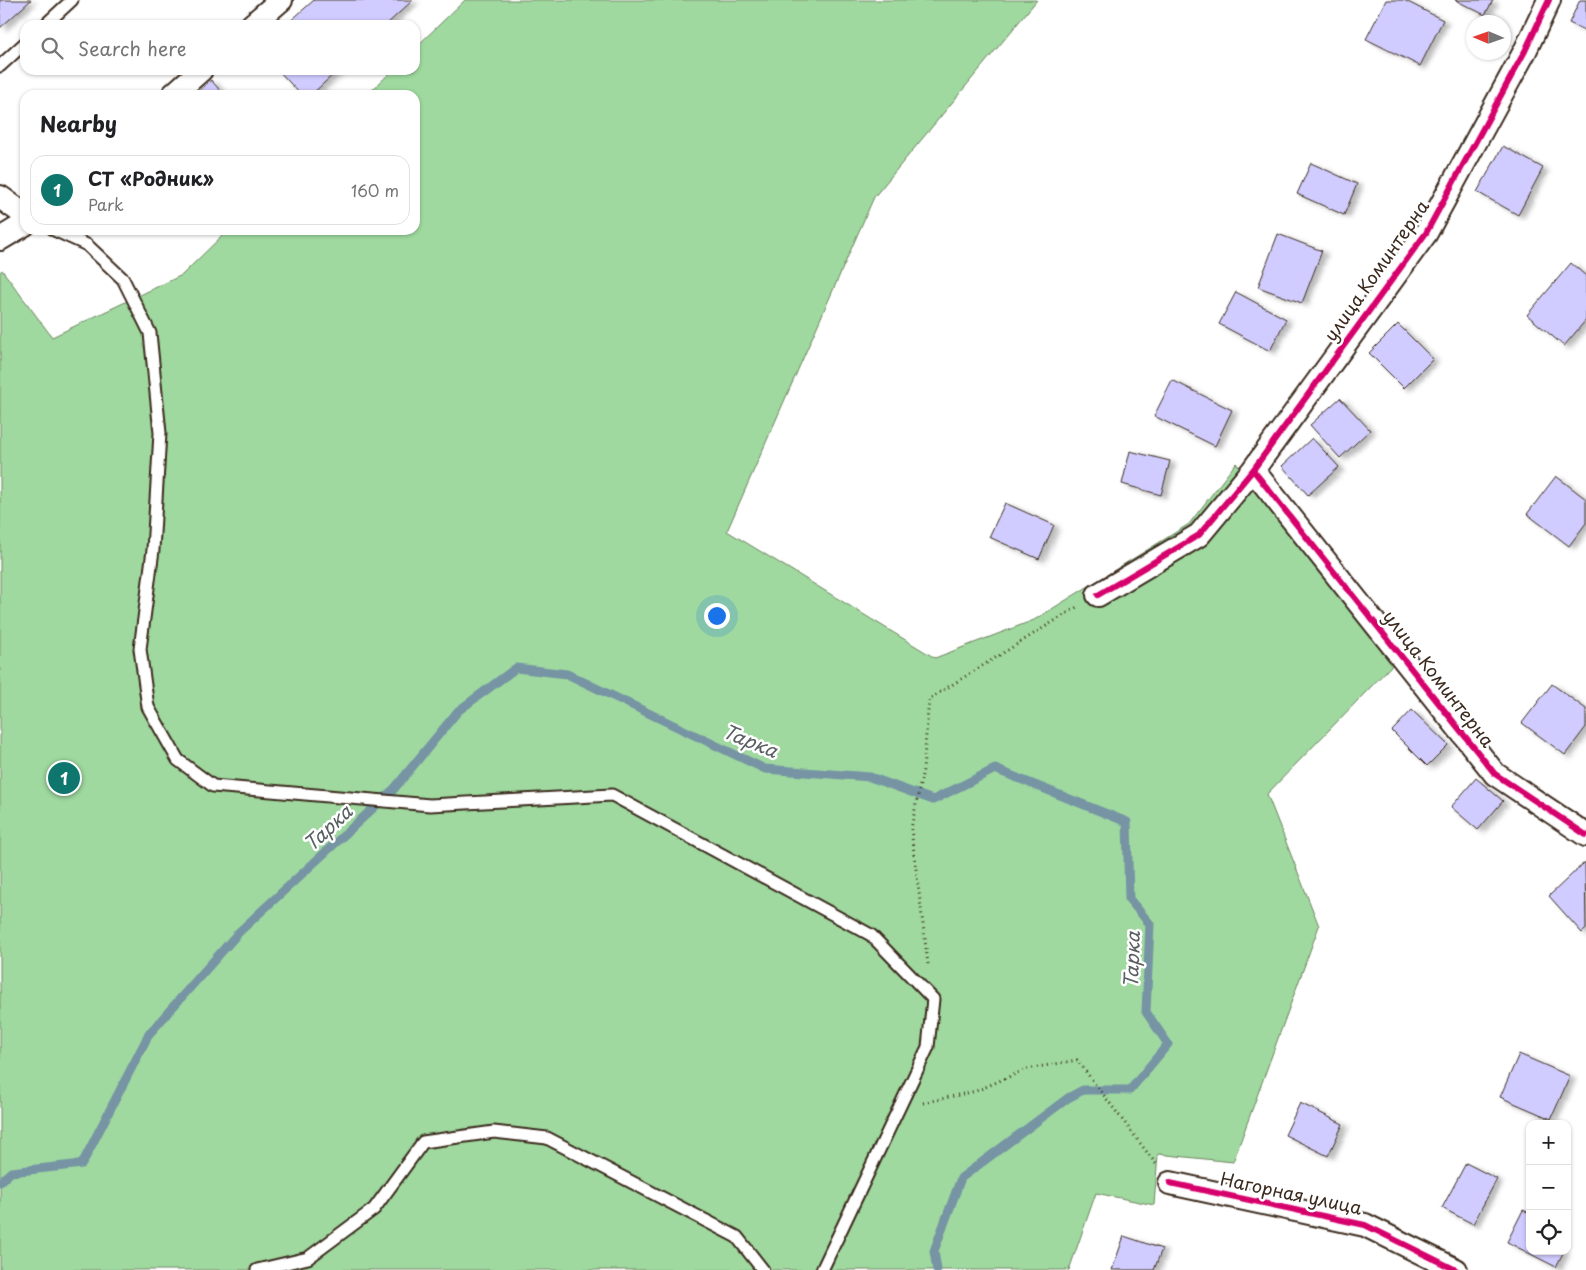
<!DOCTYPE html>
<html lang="en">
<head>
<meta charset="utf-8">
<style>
	body { margin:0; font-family:"Playpen Sans",sans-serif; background:#f6f6f6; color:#202124 }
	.controls { position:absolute; right:15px; bottom:15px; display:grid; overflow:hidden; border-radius:10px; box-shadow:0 1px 4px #0004 }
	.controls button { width:45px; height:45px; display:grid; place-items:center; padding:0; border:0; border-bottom:1px solid #e0e0e0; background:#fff; color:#202124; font:25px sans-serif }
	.compass { position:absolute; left:1466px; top:15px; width:45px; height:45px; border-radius:50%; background:#fff; box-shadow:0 1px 4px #0004; rotate:272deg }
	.you { position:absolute; left:716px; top:615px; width:18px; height:18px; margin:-12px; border:4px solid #fff; border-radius:50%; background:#1a73e8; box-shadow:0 0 0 8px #1a73e833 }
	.badge { display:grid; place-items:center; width:32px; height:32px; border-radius:50%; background:#0f766e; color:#fff; font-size:16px; font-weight:700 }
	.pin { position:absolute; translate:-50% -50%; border:2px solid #fff; box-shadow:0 1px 5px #0006 }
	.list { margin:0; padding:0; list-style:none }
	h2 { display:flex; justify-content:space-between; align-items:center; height:65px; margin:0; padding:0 20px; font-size:21px }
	h2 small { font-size:16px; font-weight:400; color:#757577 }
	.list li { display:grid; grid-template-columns:32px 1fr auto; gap:15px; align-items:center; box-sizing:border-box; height:70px; margin:0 10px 10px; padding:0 10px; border:1px solid #e0e0e0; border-radius:15px }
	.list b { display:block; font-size:19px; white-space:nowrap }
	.list p { margin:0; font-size:16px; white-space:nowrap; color:#757577 }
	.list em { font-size:16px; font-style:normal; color:#757577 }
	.icon { flex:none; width:28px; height:28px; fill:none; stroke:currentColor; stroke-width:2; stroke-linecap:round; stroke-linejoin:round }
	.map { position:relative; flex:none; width:1586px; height:1270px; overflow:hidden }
	.search { position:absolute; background:#fff; box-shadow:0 1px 4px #0004; left:20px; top:20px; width:400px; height:55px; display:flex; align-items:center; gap:12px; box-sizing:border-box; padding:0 18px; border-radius:15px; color:#757577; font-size:19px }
	.panel { position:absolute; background:#fff; box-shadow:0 1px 4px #0004; left:20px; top:90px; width:400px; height:145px; border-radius:15px }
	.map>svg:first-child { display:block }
</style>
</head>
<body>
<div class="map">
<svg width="1586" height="1270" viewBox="0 0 1586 1270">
	<defs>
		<filter id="shadow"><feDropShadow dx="5.5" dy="3" stdDeviation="2.5" flood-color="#0004"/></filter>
	</defs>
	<rect width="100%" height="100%" fill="#fff"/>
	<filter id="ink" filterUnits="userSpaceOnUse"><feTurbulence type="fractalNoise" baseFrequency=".02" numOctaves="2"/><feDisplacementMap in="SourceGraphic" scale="10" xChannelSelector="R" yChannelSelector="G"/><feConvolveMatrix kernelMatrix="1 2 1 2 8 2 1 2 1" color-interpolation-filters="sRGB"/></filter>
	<g filter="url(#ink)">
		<path fill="#9fd99f" stroke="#6d825e" d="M465 0H1037L874 197 727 531 935 658 1034 620 1189 524 1236 463 1393 664 1267 794 1319 926 1233 1162 1158 1154 1154 1205 1096 1193 1069 1270H0V272L2 270 52 337 182 275 228 230H415V95H367L393 70H415V48Z"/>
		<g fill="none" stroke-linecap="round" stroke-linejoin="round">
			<path stroke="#7694a4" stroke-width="9" d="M0 1182 11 1172 82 1164 149 1034 239 932 394 789 458 711 516 668 567 674 765 769 870 777 933 800 995 769 1127 822 1129 899 1150 924 1146 1012 1168 1044 1130 1090H1083L1068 1098 961 1178 934 1251 937 1270"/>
		</g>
		<path fill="#d0ccff" stroke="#3b2a1e" filter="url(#shadow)" d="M0 0H31L0 28Z
			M314 0H413L386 25H286Z
			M1386 0H1404L1443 20 1420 66 1366 39Z
			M1455 0H1493L1485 15Z
			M1580 0H1586V31L1569 23Z
			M278 70H338L311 95H301Z
			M211 80 224 95H195Z
			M1503 146 1543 168 1518 215 1477 192Z
			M1311 163 1357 184 1344 215 1297 194Z
			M1278 234 1322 251 1302 303 1258 287Z
			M1571 263 1586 276V320L1564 346 1527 315Z
			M1236 292 1286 319 1270 351 1219 324Z
			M1398 324 1433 359 1404 388 1369 353Z
			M1172 380 1232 410 1215 446 1154 416Z
			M1340 398 1370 430 1340 458 1310 425Z
			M1312 438 1339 467 1308 495 1282 466Z
			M1130 451 1170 461 1161 495 1122 484Z
			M1556 476 1586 499V523L1569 546 1527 514Z
			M1005 503 1054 525 1039 559 989 537Z
			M1552 684 1586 709V727L1565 755 1522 723Z
			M1412 710 1448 745 1427 766 1392 731Z
			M1476 778 1503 801 1478 830 1451 807Z
			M1585 862 1586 929 1582 933 1549 896Z
			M1519 1054 1570 1076 1551 1119 1500 1097Z
			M1300 1103 1343 1124 1328 1156 1285 1135Z
			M1466 1163 1497 1179 1473 1224 1442 1208Z
			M1523 1210 1530 1213V1251H1564L1556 1267 1507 1242Z
			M1124 1236 1162 1249 1154 1270H1112Z"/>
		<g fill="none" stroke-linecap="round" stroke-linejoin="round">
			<defs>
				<path id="lane" d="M45 25 72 0
					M0 66 25 43
					M54 230 87 245 123 279 150 333 160 433 153 550 140 649 148 707 178 760 213 786 430 805 612 795 871 935 933 999 928 1047 822 1270
					M257 1270 308 1258 374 1209 423 1142 494 1132 547 1138 737 1237 763 1270"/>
				<path id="street" d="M252 25 281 0
					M173 95 201 70
					M0 197 25 215
					M0 239 25 224
					M1253 470 1495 774 1586 835
					M1098 595 1199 535 1253 470 1426 233 1525 51 1549 0
					M1170 1183 1365 1225 1456 1270"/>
			</defs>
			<use href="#lane" stroke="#3b2a1e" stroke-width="15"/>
			<use href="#street" stroke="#3b2a1e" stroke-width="26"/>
			<path stroke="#3b2a1e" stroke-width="3" stroke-dasharray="1 4" stroke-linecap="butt" d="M928 964 911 829 923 770 929 699 1077 607
				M923 1103 976 1091 1027 1069 1077 1060 1156 1164"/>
			<use href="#lane" stroke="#fff" stroke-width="11"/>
			<use href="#street" stroke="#fff" stroke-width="22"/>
			<defs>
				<path id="cycleway" d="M1253 470 1495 774 1586 835
					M1098 595 1199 535 1253 470 1426 233 1525 51 1549 0
					M1170 1183 1365 1225 1456 1270"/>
			</defs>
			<use href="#cycleway" stroke="#fff" stroke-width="9"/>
			<use href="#cycleway" stroke="#d6006c" stroke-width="6"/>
		</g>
	</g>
	<g text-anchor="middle" stroke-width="5" stroke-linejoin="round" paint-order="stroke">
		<g font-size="18" fill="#3b2a1e" stroke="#fff">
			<text transform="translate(1377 271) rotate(-55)" y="6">улица Коминтерна</text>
			<text transform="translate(1438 679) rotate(52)" y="6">улица Коминтерна</text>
			<text transform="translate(1291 1194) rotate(12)" y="6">Нагорная улица</text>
		</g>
		<g font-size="19" font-style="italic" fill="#585f61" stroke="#fff">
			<text transform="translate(750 741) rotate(22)" y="7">Тарка</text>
			<text transform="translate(328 828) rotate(-43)" y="7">Тарка</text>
			<text transform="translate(1132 960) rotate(-88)" y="7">Тарка</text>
		</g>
	</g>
</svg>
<div class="controls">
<button>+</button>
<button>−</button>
<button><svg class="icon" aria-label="locate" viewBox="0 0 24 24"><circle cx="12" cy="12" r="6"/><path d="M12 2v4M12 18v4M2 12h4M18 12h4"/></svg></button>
</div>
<svg class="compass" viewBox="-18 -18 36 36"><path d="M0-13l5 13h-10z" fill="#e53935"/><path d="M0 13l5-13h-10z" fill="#757577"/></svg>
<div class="you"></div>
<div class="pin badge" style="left:64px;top:778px">1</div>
<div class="search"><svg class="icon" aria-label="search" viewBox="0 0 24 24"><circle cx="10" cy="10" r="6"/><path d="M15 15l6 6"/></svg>Search here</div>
<section class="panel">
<h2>Nearby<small></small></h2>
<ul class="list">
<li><span class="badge">1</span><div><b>СТ «Родник»</b><p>Park</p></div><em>160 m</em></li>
</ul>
</section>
</div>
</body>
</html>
